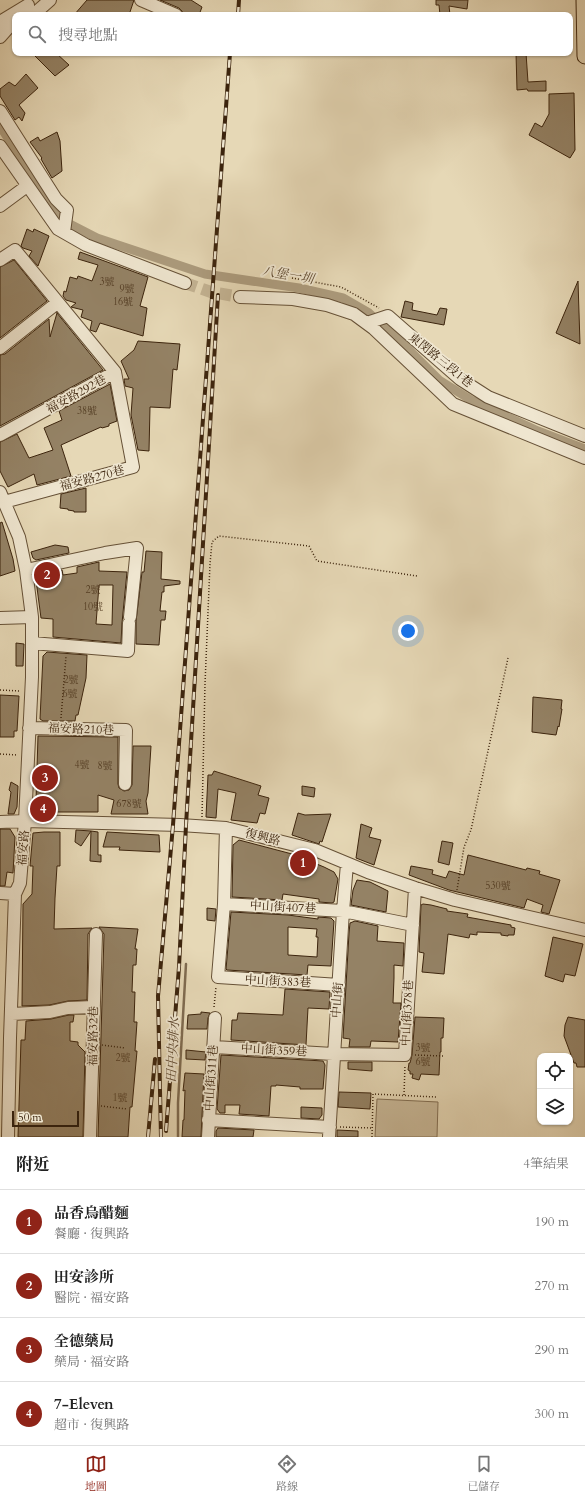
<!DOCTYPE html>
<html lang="zh-TW">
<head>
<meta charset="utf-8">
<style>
	body { margin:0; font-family:Cardo,"Noto Serif TC",serif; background:#f2f2f2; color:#222 }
	.controls { position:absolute; right:12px; bottom:12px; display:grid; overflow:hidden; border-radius:8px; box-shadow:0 1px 3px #0004 }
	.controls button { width:36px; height:36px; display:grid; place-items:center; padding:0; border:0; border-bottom:1px solid #e0e0e0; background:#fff; color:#222; font:20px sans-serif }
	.scale { position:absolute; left:12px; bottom:10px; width:67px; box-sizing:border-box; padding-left:4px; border:2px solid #3c240d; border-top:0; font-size:11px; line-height:14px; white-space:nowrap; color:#3c240d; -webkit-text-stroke:3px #efe6d0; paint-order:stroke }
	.you { position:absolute; left:408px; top:631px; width:14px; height:14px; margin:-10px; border:3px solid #fff; border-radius:50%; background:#1a73e8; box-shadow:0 0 0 6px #1a73e833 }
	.badge { display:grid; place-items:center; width:26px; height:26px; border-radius:50%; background:#8f2418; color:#fff; font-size:13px; font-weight:700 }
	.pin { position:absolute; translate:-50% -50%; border:2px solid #fff; box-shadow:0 1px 4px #0006 }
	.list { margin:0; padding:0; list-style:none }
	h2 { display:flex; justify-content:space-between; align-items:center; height:52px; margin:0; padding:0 16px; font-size:17px }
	h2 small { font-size:13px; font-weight:400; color:#767676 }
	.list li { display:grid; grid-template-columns:26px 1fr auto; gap:12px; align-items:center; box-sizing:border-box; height:64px; padding:0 16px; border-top:1px solid #e0e0e0 }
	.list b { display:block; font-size:15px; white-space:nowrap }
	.list p { margin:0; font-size:13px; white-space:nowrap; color:#767676 }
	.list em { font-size:13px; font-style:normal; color:#767676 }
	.icon { flex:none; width:22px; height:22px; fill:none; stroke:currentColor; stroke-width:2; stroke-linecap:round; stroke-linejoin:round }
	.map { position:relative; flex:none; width:585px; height:1137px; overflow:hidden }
	.search { position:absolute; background:#fff; box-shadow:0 1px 3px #0004; left:12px; right:12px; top:12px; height:44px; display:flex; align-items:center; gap:10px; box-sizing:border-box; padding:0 14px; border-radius:8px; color:#767676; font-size:15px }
	.sheet { height:308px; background:#fff }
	nav { display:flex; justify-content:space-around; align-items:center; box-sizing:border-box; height:56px; border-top:1px solid #e0e0e0; background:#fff; font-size:11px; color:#767676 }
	nav a { display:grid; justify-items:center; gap:2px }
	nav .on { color:#8f2418 }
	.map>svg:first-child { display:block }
</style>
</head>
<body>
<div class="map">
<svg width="585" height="1137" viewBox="0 0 585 1137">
	<rect width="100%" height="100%" fill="#e6d8b6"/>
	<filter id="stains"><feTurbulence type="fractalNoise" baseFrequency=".005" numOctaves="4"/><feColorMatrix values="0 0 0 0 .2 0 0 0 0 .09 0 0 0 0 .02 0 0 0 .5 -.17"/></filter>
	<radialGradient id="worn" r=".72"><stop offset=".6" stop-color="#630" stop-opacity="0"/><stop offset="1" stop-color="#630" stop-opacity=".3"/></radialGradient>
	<path fill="#c9b999" stroke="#826e53" d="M377 1099 438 1102 437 1137H375Z"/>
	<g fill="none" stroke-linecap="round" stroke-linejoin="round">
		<path stroke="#7f6b50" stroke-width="2.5" d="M178 1137V1103L186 964"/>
		<path stroke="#ac9b7d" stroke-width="9" d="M0 126 60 219 97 238 205 274 299 288 343 298 369 313 399 340 439 380 471 400 538 431 585 449"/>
	</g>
	<path fill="#948265" stroke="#3c240d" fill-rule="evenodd" d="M87 0H134L129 15H74Z
		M160 0H191L202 7 199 15H183L182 11 179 8Z
		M436 0H468L467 9 449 6 450 15H440L439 5H436Z
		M32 53H56L69 65 55 76Z
		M516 53H526L528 82 546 81V91H528L527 89 517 90Z
		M26 74 38 88 19 105 25 113 22 121 19 117 15 120 0 96V89L9 82 15 86Z
		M574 93 575 150 570 158 529 135 535 123 542 127 549 114V94Z
		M57 132 60 141 62 171 52 178 41 159 42 158 30 142 38 137 40 141Z
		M27 229 33 232 34 229 49 236 38 266 29 256 32 251 23 248 21 246Z
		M80 252 148 277 140 306 147 308 143 336 100 323 96 332 90 330 92 321 81 317 83 310 71 307 76 303 66 300 63 296 64 291 66 292 70 277 77 279 78 276 92 281 98 265 78 259Z
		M14 260 47 301 0 338V267Z
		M578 281 580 344 556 333Z
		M405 301 413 303 412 310 437 315 440 308 447 309 444 325 401 317Z
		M57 313 103 370 0 426V355L5 354 49 319 50 337Z
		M138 341 180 344 177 370 173 369 170 408 150 407 149 451 138 450 131 415 133 388 125 386 124 379H129L121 361 134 350Z
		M110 384 117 421 109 424V426L102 428 101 427 61 445 71 476 37 485 34 474 8 487 0 471V442L17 434 29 458 53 450 44 428 62 420 59 411Z
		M86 488V512H74V511L68 510V509L60 508 61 494Z
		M2 522 13 559 15 571 0 576V523Z
		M55 545 68 547 69 553 36 560 33 558 31 552Z
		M146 551 162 552 161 579 180 581V584L164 586V592H162L160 611H166L165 620H161L159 645 136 644V621L142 572H144Z
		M99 562V571L127 572 122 623 121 643 53 637V619L41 618 36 580 38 575 62 570 63 575 77 573V567ZM99 585H113L112 625 96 624Z
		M16 643 24 644 23 666H16Z
		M47 652 87 655 86 678 78 715H76L75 721H43L40 719 43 656Z
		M0 695 19 696 17 731H14V737H0Z
		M533 697 562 700 561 709H562L559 727 558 726 556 735 532 732Z
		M38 736 118 737V784L119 788 124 791 129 790 132 785 133 746H151L148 793 146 801 148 814H111L114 800 98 795V812H44L37 807 36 802Z
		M214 771 261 786 258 795 269 798 265 814 260 813 257 823 231 820 236 793 218 789 216 818 206 817 208 775H212Z
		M11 782 18 786 17 807 14 814H8L11 792 9 790Z
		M302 786 315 788 314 797 302 795Z
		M298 813 305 815 331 814 322 842 320 841 319 844 292 835Z
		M361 824 372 828 369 837 381 840 374 865 356 858Z
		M0 829H10L15 837 13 873 7 872 5 886H0Z
		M76 830 91 831 81 846 75 842Z
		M91 831 98 832V855H101V862L90 861Z
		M44 832H60V866H57L55 898 54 929 92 928 88 934 87 1000 68 1001 49 1005 22 1006 23 904 32 894 33 866H30L33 833Z
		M107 832 159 835 160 852 119 850 120 847H103Z
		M239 840 292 854 324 867 334 872 338 879 334 902 332 903 319 902V899L283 894 282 900 232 897 233 845Z
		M442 841 453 843 449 865 438 862Z
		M468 855 526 870 527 868 540 871 539 874 560 880 549 914 541 912 543 905 527 899 524 908 449 890 409 875 411 866 433 870 432 874 446 878 449 871 464 875Z
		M357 880 370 882 388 891 386 912 351 905 353 890Z
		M423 904 431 905 447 909V911L468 914 467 917 511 925V927L515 928 514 935H508V936L501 935V933L477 932V935L470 934 469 938 448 934 444 974 422 972 424 953 419 952 421 905Z
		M207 908 216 909 215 921 207 920Z
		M231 912 288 915 318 919V917L331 918 334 921 331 966 308 965 307 975 227 970 226 969ZM288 927 317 929 316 937H318L317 957 288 955Z
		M355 921 378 926 377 941 404 943 403 966 394 965V978L393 1003H401L398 1042 371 1041 370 1047H349L350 1039 343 1038 349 933 350 923Z
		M99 927 138 929 135 949H137L136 965H133L132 992H135L134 1022H137L135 1051H137L132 1107H130L128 1137H98L104 934Z
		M553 937 583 944 575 976 565 974 563 982 545 976Z
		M285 989 330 992 329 1009 308 1008 306 1045 231 1040 232 1020H237L238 1013 283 1015Z
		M201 1012 210 1013 208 1018 207 1029H187L188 1015 201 1014Z
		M69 1015H74L73 1022H70V1041L78 1042V1045L85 1052 83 1137H18L21 1040H25L26 1021 51 1019Z
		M415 1017 444 1018 443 1038H441V1052H440L439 1075 421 1074 419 1080 412 1078 413 1074H410V1071L408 1070 409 1063H410L412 1055Z
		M568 1017 585 1020V1067H577L576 1063H574L564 1036 565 1025Z
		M186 1050 206 1052 205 1060 186 1059Z
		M221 1055 323 1061 325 1065 323 1089H300V1087L276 1085V1086H271L269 1116 239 1114 240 1105H225V1113H220L217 1109Z
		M348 1062H372V1071L348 1069Z
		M185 1073 204 1074 201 1137H182L183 1120H184L185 1090 183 1091Z
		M339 1092 371 1093 370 1109 338 1107Z
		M301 1107 322 1108V1115L319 1119 301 1118Z
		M218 1128 254 1130 253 1137H216V1131Z
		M337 1130 358 1131V1137H337Z"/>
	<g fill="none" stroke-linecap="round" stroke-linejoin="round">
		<path stroke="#c4b494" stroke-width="12" stroke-dasharray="12 6" stroke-linecap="butt" d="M185 283 211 292 240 297"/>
		<defs>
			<path id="minor" d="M141 0 176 15
				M33 15 50 0
				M0 22 28 5
				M0 37 15 20
				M0 111 56 199 67 210 64 232
				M0 146 58 229 86 245 185 283
				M0 206 27 186
				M0 260 15 250 115 372 0 435
				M240 297 293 299 327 305 354 314 373 328 453 404 585 458
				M367 323 388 316 460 379 488 397 585 436
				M0 348 57 303
				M0 492 19 537 26 570 32 617V677L25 821 20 883 15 894 10 1038 8 1137
				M4 502 133 467 115 372
				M26 570 105 553 137 548 130 617
				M0 618 32 617
				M32 643 128 651 129 623
				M29 728 126 730 125 784
				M0 822 25 821 180 825 226 828 315 850 368 872 415 888 455 900 585 930
				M226 828 224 904 218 977 339 985
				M0 893 15 894
				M224 904 343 911 413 925
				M12 1014 50 1012 68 1008 93 1007
				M214 1047 333 1054 405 1055 415 888
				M208 1120 330 1127
				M90 1137 96 934
				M208 1137 215 1018
				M329 1137 343 911 347 864"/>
			<path id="major" d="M584 0 585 56"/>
		</defs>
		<use href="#minor" stroke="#665137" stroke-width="14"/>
		<use href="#major" stroke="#3c240d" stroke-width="17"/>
		<path stroke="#3c240d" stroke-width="1.5" stroke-dasharray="1 2" stroke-linecap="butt" d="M292 278 341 287 379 308
			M0 690 20 691
			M61 718 66 656
			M0 754 18 755
			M202 817 205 684 210 564 212 542 219 536 309 546 317 561 417 576
			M457 890 464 847 471 830 508 658
			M214 1007 216 987
			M102 1045 125 1048
			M415 1055 443 1056
			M404 1095 405 1065
			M101 1106 127 1109
			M340 1127 372 1128
			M372 1137 373 1094 436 1097"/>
		<use href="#minor" stroke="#efe6d0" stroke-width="12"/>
		<use href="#major" stroke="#e6d8b6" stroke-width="15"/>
		<defs>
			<path id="rail" d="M238 15 239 0
				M166 1131 179 967 186 825 218 295
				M148 1137 155 1059
				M161 1137 158 996 173 825 230 53"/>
		</defs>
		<use href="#rail" stroke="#3c240d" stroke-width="4"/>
		<use href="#rail" stroke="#efe6d0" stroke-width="2.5" stroke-dasharray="8" stroke-linecap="butt"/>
	</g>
	<g text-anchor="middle" stroke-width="3.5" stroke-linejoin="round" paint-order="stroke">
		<g font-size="10" fill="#523c23">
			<text x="107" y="285">3號</text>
			<text x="127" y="292">9號</text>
			<text x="123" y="305">16號</text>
			<text x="87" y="414">38號</text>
			<text x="93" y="593">2號</text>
			<text x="93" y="610">10號</text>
			<text x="71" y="683">2號</text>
			<text x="70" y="697">6號</text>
			<text x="82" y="768">4號</text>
			<text x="105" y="769">8號</text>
			<text x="129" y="807">678號</text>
			<text x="498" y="889">530號</text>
			<text x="423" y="1051">3號</text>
			<text x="123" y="1061">2號</text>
			<text x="423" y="1065">6號</text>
			<text x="120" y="1101">1號</text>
		</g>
		<g font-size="12" fill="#3c240d" stroke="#efe6d0">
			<text transform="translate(441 360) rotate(39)" y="4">東閔路三段1巷</text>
			<text transform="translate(76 394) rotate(-29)" y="4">福安路292巷</text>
			<text transform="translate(92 478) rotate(-15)" y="4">福安路270巷</text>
			<text transform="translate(81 729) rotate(2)" y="4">福安路210巷</text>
			<text transform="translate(263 837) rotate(14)" y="4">復興路</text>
			<text transform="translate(23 848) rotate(-85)" y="4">福安路</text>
			<text transform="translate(283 907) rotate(3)" y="4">中山街407巷</text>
			<text transform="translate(278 981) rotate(3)" y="4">中山街383巷</text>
			<text transform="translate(337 1000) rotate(-86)" y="4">中山街</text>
			<text transform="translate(407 1013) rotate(-87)" y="4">中山街378巷</text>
			<text transform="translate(93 1036) rotate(-89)" y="4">福安路32巷</text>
			<text transform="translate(274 1050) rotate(3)" y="4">中山街359巷</text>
			<text transform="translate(211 1078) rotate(-86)" y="4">中山街311巷</text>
		</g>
		<g font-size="13" font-style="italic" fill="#5e482f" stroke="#efe6d0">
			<text transform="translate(288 274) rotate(10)" y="5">八堡一圳</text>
			<text transform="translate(172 1050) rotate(-87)" y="5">田中央排水</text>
		</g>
	</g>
	<rect width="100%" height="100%" filter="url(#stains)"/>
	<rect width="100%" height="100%" fill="url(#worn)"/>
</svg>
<div class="controls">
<button><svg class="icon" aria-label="locate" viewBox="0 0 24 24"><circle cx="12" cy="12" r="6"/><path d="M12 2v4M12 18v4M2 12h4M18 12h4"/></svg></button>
<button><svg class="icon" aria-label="layers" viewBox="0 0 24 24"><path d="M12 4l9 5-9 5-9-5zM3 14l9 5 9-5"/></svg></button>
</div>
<div class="scale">50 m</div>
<div class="you"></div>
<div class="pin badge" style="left:303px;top:863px">1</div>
<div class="pin badge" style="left:47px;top:575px">2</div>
<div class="pin badge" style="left:45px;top:778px">3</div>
<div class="pin badge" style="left:43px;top:809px">4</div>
<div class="search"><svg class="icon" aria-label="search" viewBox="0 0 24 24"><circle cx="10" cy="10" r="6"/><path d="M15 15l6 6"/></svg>搜尋地點</div>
</div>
<section class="sheet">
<h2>附近<small>4筆結果</small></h2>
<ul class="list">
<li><span class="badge">1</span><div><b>品香烏醋麵</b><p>餐廳 · 復興路</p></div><em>190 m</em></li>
<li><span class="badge">2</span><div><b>田安診所</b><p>醫院 · 福安路</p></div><em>270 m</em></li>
<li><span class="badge">3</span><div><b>全德藥局</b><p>藥局 · 福安路</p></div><em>290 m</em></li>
<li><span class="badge">4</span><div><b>7-Eleven</b><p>超市 · 復興路</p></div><em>300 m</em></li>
</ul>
</section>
<nav>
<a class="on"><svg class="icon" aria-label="map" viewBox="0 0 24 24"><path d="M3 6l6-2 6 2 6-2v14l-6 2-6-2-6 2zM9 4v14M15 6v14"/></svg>地圖</a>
<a><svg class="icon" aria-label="directions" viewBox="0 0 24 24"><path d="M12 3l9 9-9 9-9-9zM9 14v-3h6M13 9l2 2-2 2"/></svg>路線</a>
<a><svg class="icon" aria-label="saved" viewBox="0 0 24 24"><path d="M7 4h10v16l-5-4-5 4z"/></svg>已儲存</a>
</nav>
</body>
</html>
